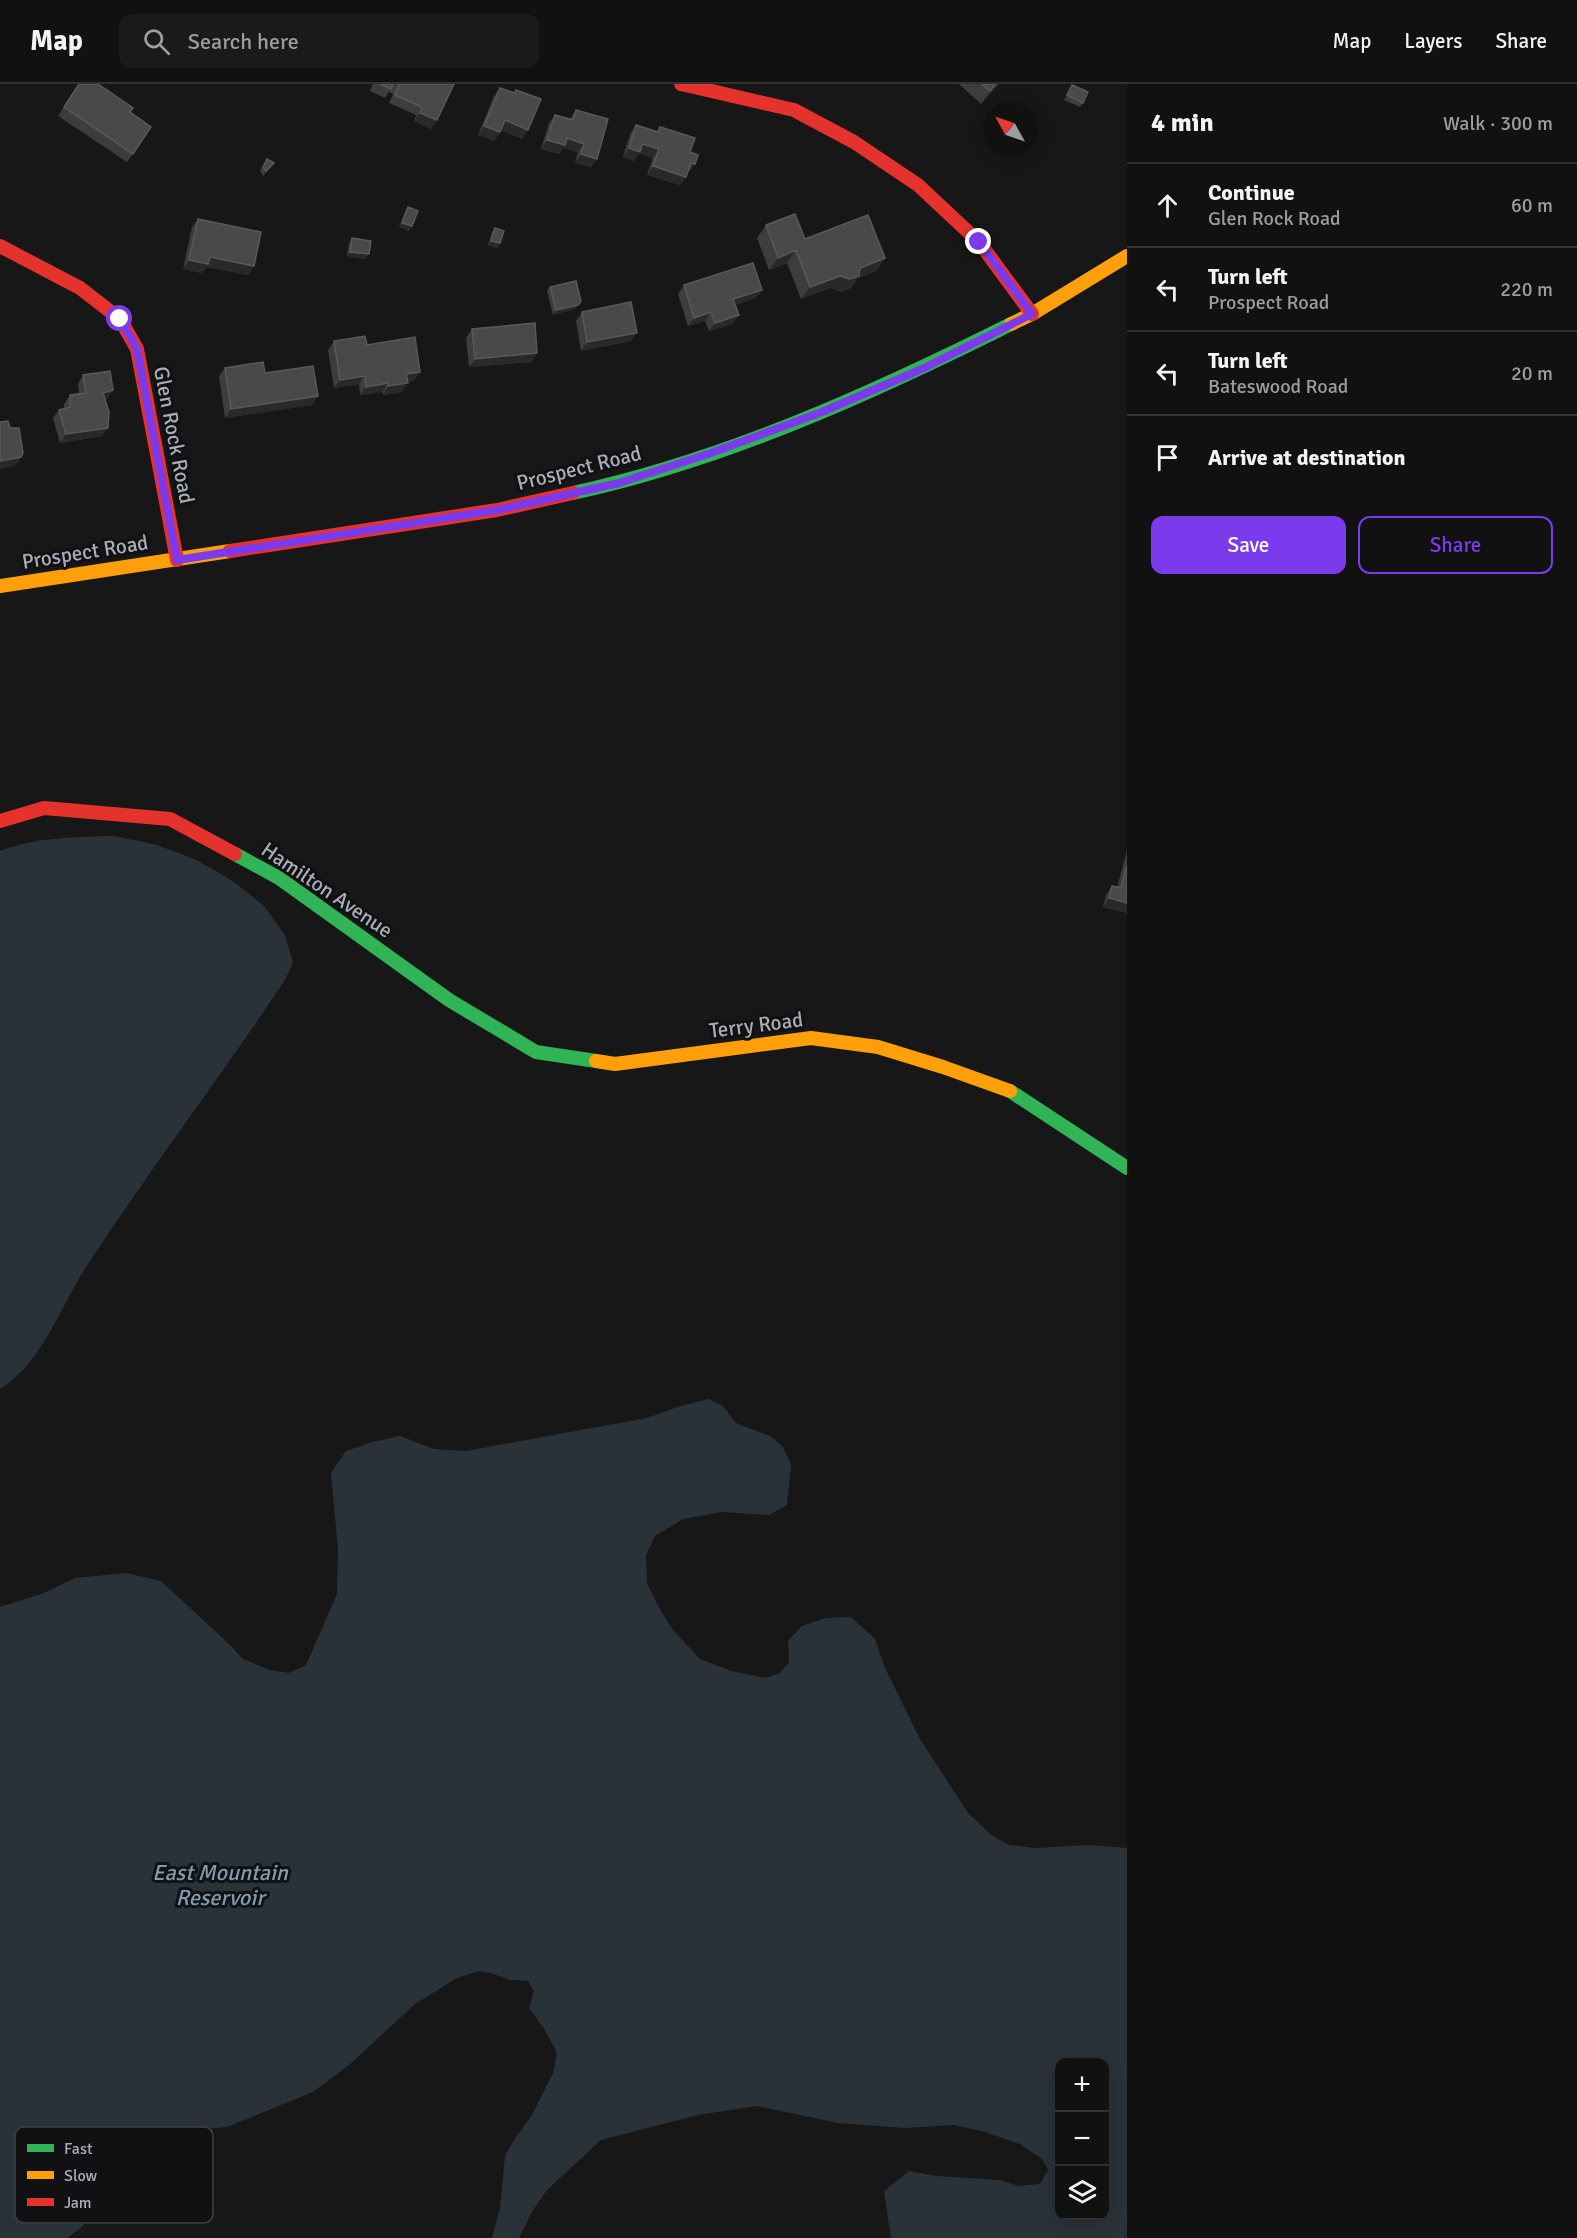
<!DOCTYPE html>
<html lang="en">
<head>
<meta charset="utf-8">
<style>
	body { margin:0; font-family:Signika,sans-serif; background:#1a1a1a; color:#f1f3f6 }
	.controls { position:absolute; right:18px; bottom:18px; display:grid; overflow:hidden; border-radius:12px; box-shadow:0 3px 15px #0003 }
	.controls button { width:54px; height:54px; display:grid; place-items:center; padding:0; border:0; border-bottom:2px solid #303131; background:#111; color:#f1f3f6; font:30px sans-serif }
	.compass { position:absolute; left:983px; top:18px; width:54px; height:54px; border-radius:50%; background:#111; box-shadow:0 3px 15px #0003; rotate:310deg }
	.stop { position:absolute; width:18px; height:18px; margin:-14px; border:4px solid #7c3aed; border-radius:50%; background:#fff }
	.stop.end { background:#7c3aed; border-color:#fff; box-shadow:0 2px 6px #0008 }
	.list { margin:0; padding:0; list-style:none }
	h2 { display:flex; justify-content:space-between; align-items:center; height:78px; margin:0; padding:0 24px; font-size:26px }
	h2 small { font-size:20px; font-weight:400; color:#9c9d9f }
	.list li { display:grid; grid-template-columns:39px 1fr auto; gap:18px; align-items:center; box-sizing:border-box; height:84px; padding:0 24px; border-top:2px solid #303131 }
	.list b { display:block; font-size:22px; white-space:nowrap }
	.list p { margin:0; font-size:20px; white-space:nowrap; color:#9c9d9f }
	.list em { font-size:20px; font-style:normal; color:#9c9d9f }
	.actions { display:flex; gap:12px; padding:18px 24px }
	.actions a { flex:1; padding:14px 0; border:2px solid #7c3aed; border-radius:12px; text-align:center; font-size:21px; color:#7c3aed }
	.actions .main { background:#7c3aed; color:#fff }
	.icon { flex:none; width:33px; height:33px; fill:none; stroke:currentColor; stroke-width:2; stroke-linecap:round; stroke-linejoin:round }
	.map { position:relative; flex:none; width:1127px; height:2154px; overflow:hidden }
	header { display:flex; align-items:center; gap:36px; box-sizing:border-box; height:84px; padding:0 30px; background:#111; border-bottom:2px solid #303131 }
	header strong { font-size:28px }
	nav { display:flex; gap:33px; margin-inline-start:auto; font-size:21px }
	.search { width:420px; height:54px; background:#1a1a1a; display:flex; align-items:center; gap:15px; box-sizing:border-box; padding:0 21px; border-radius:12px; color:#9c9d9f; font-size:22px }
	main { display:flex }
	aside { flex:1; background:#111 }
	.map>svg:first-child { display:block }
</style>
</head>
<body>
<header>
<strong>Map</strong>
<div class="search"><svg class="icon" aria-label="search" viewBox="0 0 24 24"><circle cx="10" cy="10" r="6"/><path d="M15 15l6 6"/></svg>Search here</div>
<nav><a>Map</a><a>Layers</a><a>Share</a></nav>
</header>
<main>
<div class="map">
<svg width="1127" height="2154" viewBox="0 0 1127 2154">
	<rect width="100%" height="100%" fill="#171717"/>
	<path fill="#2a3239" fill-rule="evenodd" d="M115 752 157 761 197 776 234 798 264 822 285 851 293 878 285 896C221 992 151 1084 88 1180 60 1222 44 1277 0 1305V767C36 753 76 753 115 752Z
		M709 1315 723 1322 736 1339 770 1352 783 1363 791 1381 787 1421 769 1431 722 1428 683 1435 655 1452 646 1471 647 1499 658 1522 673 1546 700 1575 731 1587 765 1594 780 1589 789 1578 788 1557 802 1542 825 1534 851 1533 875 1555 885 1584 920 1655 968 1729 991 1751 1009 1761 1035 1764 1090 1761 1127 1764V2154H891L884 2107 909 2087 936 2092 1001 2096 1018 2102 1040 2100 1048 2086 1042 2075 1020 2060 985 2048 954 2041 906 2044 838 2039 757 2022 698 2031 601 2056 547 2106 533 2126 519 2154H492L500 2124 505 2072 514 2056 532 2031 553 1989 557 1969 545 1946 529 1924 534 1907 528 1897 510 1896 491 1889 479 1887 457 1894 415 1920 348 1982 313 2008 227 2043 194 2046 155 2054 127 2071 104 2104 98 2123 81 2144 67 2154H0V1523L44 1509 75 1494 126 1489 161 1497 229 1560 243 1575 270 1586 289 1589 306 1581 337 1510 338 1465 331 1389 346 1367 372 1358 400 1352 434 1365 466 1367 647 1334 680 1322ZM1060 1978H1104V2132H1060Z"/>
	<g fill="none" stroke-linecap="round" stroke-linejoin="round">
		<path stroke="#30b455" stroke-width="14" d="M573 409C725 376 873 309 1011 240
			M235 770 279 794 449 916 536 968 596 977
			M1010 1007 1127 1084"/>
		<path stroke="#ff9f0a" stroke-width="14" d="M1011 240 1032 230 1127 172
			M0 502 230 467
			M596 977 615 980 811 954 878 963 943 983 1010 1007"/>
		<path stroke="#e5322d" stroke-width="14" d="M681 0 794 26 854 58 918 101 979 158 1032 230
			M0 162 80 204 120 235 137 265 177 476
			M230 467 497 426 573 409
			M0 737 44 724 170 735 235 770"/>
	</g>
	<path fill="#3d3d3f" d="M79 0 151 43 127 78 58 32Z
		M373 0H454L437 36 431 45 414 37 416 31 389 19 393 10 389 8 385 14 370 7Z
		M959 0H999L981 20Z
		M1072 1 1083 19 1080 23 1064 16Z
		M500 4 514 9 516 6 528 46 522 55 501 46 494 57 478 51 494 12Z
		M576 26 591 83 575 79 578 68 563 64 559 70 541 65 549 39 555 31 570 35Z
		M636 41 657 48 660 43 690 68 695 80 689 88H688L686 93 680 101 647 91 653 74 639 69 634 77 623 73 630 50Z
		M267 75 271 83 263 92 260 87Z
		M408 123 412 142 409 147 399 143 405 128Z
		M198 135 254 182 248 191 207 183 202 189 183 185 192 143Z
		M766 141 805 155 885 174 876 187 858 194 851 204 841 208 831 204 801 215 787 179 769 186 757 154Z
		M495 144 500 159 497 164 488 161 492 148Z
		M352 154 366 175 347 172 349 159Z
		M684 201 762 206 756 214 735 221 733 240 709 247 705 237 688 242 678 210Z
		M550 203 575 225 553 231 547 207Z
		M582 228 631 257 581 267 576 237Z
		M472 245 537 269 531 278 469 283 466 254Z
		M334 257 367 261 420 288 414 296 408 298 402 308 383 311 382 308 360 311 359 300 334 304 328 266Z
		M225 284 265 289 312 321 225 334 219 292Z
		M83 291 113 306 107 315H105L102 352 60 359 53 334 59 326 64 324V320L70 311 79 310 78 300Z
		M1127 766V829L1103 823 1106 811 1112 802 1117 804Z"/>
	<path fill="#29292a" d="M996 0H999L981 20 990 7Z
		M420 29 437 36 431 45 414 37Z
		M505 36 528 46 522 55 499 45Z
		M484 42 500 48 494 57 478 51Z
		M567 54 584 60 578 68 563 64 559 70 541 65 547 56Z
		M642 60 659 65 653 74 639 69 634 77 623 73 629 64Z
		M581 70 597 75 591 83 575 79Z
		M691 79 695 80 689 88 685 87Z
		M653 82 686 93 680 101 647 91Z
		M402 139 412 142 409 147 399 143Z
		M491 157 500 159 497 164 488 161Z
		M796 166 787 179 769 186 778 174Z
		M350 168 369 170 366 175 347 172Z
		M210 173 254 182 248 191 207 183 202 189 183 185 189 176Z
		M885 174 876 187 858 194 851 204 841 208 831 204 801 215 810 203Z
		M762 206 756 214 727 223 733 215Z
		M578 221 575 225 553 231 556 226Z
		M711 228 705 237 688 242 694 234Z
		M739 231 733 240 709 247 715 239Z
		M637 249 631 257 581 267 587 258Z
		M537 269 531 278 469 283 475 275Z
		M420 288 414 296 400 299 406 290Z
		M365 292 359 300 334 304 340 296Z
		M388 299 382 308 360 311 366 303Z
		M408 299 402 308 383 311 388 302Z
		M113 306 107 315 97 317 103 309Z
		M318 312 312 321 225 334 231 325Z
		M108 344 102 352 60 359 66 350Z
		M21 373 15 382 0 385V377Z
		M1109 814 1127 819V829L1103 823Z"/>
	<path fill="#49494c" stroke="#58595d" stroke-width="1.5" d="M79 0H98L133 24 130 28 151 43 133 70 64 23Z
		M380 0H393L391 5Z
		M397 0H454L437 36 420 29 422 23 395 11 399 1Z
		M982 0H996L990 7Z
		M1072 1 1088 8 1083 19 1067 11Z
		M500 4 515 9 516 6 541 15 528 46 505 36 500 48 484 42Z
		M576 26 608 35 597 75 581 70 584 60 567 54 565 61 547 56 555 31 573 36Z
		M636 41 658 48 660 43 695 54 690 68 698 71 695 80 691 79 686 93 653 82 659 65 642 60 640 68 629 64Z
		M267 75 274 79 266 87 263 83Z
		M408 123 418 127 412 142 402 139Z
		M795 130 805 155 868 131 885 174 860 184 859 192 850 195 840 192 810 203 796 166 778 174 766 141Z
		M198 135 261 148 254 182 210 173 208 180 189 176Z
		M495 144 504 147 500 159 491 157Z
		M352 154 371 157 369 170 350 168Z
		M753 179 762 206 733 215 739 231 715 239 711 228 694 234 684 201Z
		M576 197 581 217 578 221 556 226 550 203Z
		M631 218 637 249 587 258 582 228Z
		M535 239 537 269 475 275 472 245Z
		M365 252 367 261 415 253 420 288 406 290 408 299 388 302V299L366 303 365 292 340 296 334 257Z
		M263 278 265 289 313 282 318 312 231 325 225 284Z
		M110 287 113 306 103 309 109 328 108 344 66 350 59 326 70 323V311L86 309 83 291Z
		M8 337 10 344H19L23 369 21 373 0 377V338Z
		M1127 781V819L1109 814 1112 802 1121 804Z"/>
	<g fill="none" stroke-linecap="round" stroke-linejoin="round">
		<path stroke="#7c3aed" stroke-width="8" d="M120 235 137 265 177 476 497 426 619 399 711 369 822 328 922 285 1032 230 979 158"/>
	</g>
	<g text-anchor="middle" stroke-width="6" stroke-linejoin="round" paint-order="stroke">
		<g font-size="21" fill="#a8adb8" stroke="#111113">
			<text transform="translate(174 351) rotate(79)" y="7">Glen Rock Road</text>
			<text transform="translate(579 384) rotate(-14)" y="7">Prospect Road</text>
			<text transform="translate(85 468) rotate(-9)" y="7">Prospect Road</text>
			<text transform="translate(327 806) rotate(34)" y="7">Hamilton Avenue</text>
			<text transform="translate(756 941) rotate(-7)" y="7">Terry Road</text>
		</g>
		<g font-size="22" font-style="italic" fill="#7f9bb3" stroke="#111113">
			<text x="220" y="1796">East Mountain<tspan x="220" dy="25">Reservoir</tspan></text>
		</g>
	</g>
	<rect x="15" y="2043" width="198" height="96" rx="9" fill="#111113" stroke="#3e4045" stroke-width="1.5"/>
	<rect x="27" y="2060" width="27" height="8" fill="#30b455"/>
	<rect x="27" y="2087" width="27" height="8" fill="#ff9f0a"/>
	<rect x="27" y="2114" width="27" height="8" fill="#e5322d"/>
	<g font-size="16" fill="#a8adb8">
		<text x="64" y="2070">Fast</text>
		<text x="64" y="2097">Slow</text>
		<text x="64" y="2124">Jam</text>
	</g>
</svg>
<div class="controls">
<button>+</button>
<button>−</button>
<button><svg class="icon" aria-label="layers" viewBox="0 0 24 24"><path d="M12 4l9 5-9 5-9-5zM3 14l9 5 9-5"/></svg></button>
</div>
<svg class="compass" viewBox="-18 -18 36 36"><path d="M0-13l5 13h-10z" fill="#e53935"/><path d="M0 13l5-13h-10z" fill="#9c9d9f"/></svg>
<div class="stop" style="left:120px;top:235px"></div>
<div class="stop end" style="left:979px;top:158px"></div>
</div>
<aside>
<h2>4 min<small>Walk · 300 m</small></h2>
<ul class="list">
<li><svg class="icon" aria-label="ahead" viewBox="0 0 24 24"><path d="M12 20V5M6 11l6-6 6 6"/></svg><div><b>Continue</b><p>Glen Rock Road</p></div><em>60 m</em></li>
<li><svg class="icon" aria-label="left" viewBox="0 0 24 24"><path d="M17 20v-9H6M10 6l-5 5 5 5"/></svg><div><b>Turn left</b><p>Prospect Road</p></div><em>220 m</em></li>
<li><svg class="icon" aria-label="left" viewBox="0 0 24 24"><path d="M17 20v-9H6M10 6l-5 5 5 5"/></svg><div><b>Turn left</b><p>Bateswood Road</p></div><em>20 m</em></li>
<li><svg class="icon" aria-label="arrive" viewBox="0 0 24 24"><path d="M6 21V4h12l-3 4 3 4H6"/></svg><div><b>Arrive at destination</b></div></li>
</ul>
<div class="actions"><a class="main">Save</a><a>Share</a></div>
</aside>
</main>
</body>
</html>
